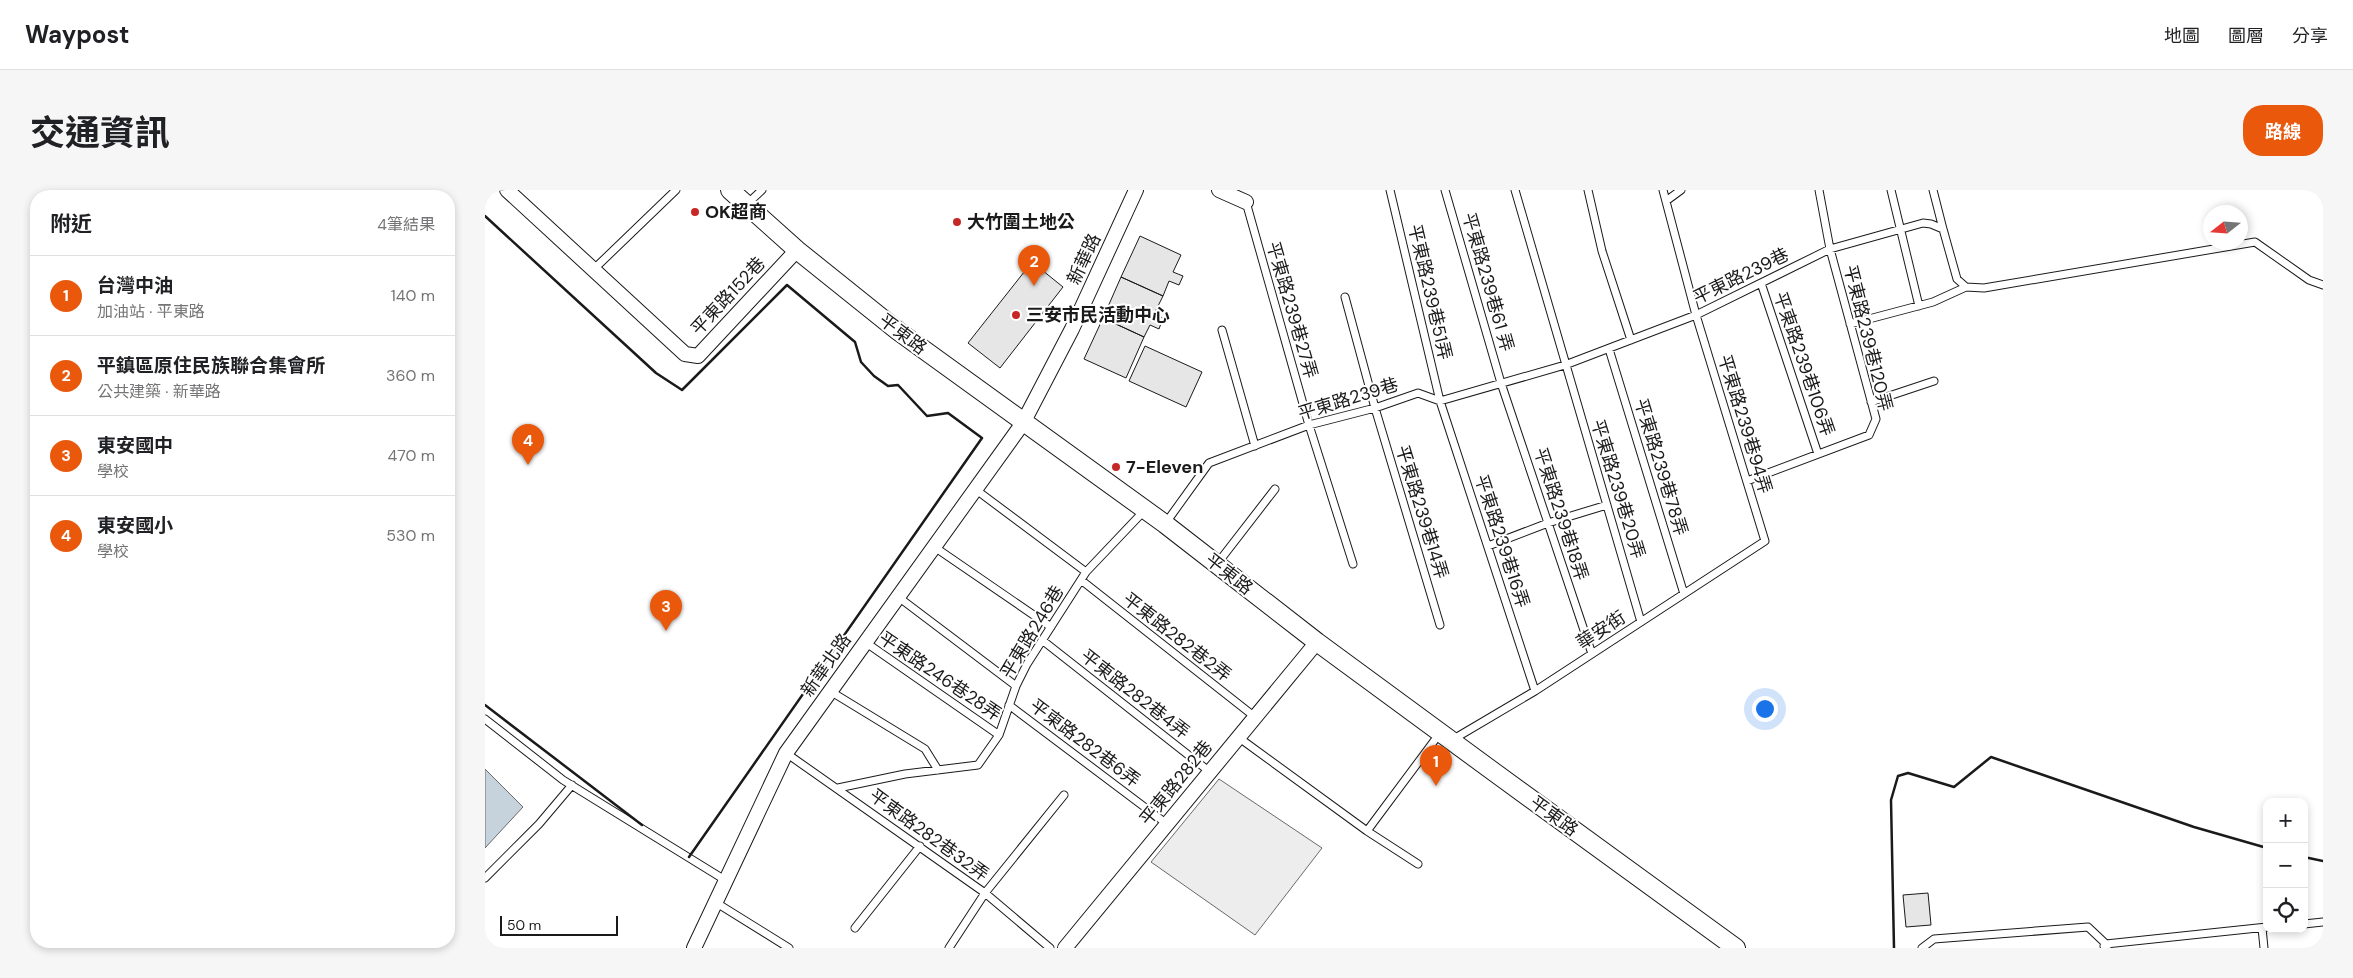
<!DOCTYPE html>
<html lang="zh-TW">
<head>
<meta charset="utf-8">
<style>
	body { margin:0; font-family:"DM Sans","Noto Sans TC",sans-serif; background:#f6f6f6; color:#202124 }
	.controls { position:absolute; right:15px; bottom:15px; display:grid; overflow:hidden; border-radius:10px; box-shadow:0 2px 8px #0003 }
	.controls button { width:45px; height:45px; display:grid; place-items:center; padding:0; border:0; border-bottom:1px solid #e0e0e0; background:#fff; color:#202124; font:25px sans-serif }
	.compass { position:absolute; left:1718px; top:15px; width:45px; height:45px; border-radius:50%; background:#fff; box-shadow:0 2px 8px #0003; rotate:253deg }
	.scale { position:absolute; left:15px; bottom:12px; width:118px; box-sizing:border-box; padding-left:5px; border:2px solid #1a1a1a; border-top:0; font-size:14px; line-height:18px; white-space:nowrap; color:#1a1a1a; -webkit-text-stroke:4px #fff; paint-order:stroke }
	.you { position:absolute; left:1279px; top:518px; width:18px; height:18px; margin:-12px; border:4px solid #fff; border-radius:50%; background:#1a73e8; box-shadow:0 0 0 8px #1a73e833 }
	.badge { display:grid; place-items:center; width:32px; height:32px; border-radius:50%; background:#ea580c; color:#fff; font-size:16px; font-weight:700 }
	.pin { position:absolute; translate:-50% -41px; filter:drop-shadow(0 1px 2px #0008) }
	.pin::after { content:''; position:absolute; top:26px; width:18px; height:15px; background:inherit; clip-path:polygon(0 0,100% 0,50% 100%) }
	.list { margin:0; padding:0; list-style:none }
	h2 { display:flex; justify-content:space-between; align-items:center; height:65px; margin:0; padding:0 20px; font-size:21px }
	h2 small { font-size:16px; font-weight:400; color:#757577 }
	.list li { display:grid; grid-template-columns:32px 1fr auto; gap:15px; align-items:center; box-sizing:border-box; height:80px; padding:0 20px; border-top:1px solid #e0e0e0 }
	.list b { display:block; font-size:19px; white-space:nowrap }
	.list p { margin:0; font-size:16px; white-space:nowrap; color:#757577 }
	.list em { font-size:16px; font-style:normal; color:#757577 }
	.icon { flex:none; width:28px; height:28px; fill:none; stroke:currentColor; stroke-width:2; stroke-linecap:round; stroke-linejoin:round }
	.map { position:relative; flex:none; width:1838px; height:758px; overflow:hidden; border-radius:20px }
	header { display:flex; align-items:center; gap:30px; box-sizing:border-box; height:70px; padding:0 25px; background:#fff; border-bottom:1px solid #e0e0e0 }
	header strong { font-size:24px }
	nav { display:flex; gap:28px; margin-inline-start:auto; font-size:18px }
	.intro { display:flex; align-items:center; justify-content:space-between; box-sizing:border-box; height:120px; padding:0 30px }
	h1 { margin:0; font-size:35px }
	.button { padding:12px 22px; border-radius:20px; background:#ea580c; color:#fff; font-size:18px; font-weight:700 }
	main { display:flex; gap:30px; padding:0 30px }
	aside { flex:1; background:#fff; border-radius:20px; box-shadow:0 2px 8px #0003 }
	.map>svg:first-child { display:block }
</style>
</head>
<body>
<header>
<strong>Waypost</strong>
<nav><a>地圖</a><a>圖層</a><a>分享</a></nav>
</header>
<div class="intro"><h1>交通資訊</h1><a class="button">路線</a></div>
<main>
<aside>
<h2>附近<small>4筆結果</small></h2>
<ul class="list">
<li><span class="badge">1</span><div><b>台灣中油</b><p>加油站 · 平東路</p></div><em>140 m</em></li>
<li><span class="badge">2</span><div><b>平鎮區原住民族聯合集會所</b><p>公共建築 · 新華路</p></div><em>360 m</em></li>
<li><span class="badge">3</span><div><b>東安國中</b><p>學校</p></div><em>470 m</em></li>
<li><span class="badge">4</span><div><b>東安國小</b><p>學校</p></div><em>530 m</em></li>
</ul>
</aside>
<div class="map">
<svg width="1838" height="758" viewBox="0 0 1838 758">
	<rect width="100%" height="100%" fill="#fff"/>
	<path fill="#ededed" stroke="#6a6a6a" d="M734 589 837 658 770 745 666 672Z"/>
	<path fill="#c6d2dc" stroke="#6a6a6a" d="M0 579 38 617 0 658Z"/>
	<path fill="#e6e6e6" stroke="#1a1a1a" d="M655 46 696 65 688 82 698 86 694 95 684 91 678 106 636 87Z
		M547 72 578 97 515 178 483 153Z
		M636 87 678 106 669 124 678 128 674 139 665 135 659 147 618 128Z
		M618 128 659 147 641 188 599 169Z
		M660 156 717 182 701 217 644 191Z
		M1443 703 1446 735 1421 737 1418 705Z"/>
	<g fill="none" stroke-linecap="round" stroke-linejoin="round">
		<defs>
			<path id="service" d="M905 0 955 211 1050 501
				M960 0 1016 193 1107 464
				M1030 0 1156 432
				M1103 0 1117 61 1146 150
				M1406 0 1434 116
				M1448 0 1458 39
				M1181 11 1196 0
				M761 12 824 235 868 374
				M262 14 277 0
				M109 79 191 0
				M1276 93 1333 264
				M860 107 890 218 955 435
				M1365 134 1448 112 1481 97
				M737 140 770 256
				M1124 159 1199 404
				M1386 212 1449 191
				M1262 291 1384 245 1391 229 1345 59 1334 0
				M490 299 601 382
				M680 334 724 273 824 235 890 218 933 203 955 211 1080 175 1211 125 1345 59 1438 33 1446 34 1458 39 1472 89 1481 97 1499 98 1770 52 1824 90 1838 95
				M448 356 566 437
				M1003 356 1063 333 1122 315
				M732 374 790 299
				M596 390 770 527
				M412 406 531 496
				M557 450 725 582
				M380 452 514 545
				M345 501 440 559 453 580
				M524 515 682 634
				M0 529 78 590 240 690
				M753 547 882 641 933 674
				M967 550 1050 501 1280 351 1211 125 1178 0
				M301 563 500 703 565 758
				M353 598 420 584 493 575 514 545 531 496 542 474 601 382 659 321
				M882 641 955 543
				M0 688 54 634 87 595
				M230 712 304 758
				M1819 734 1838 732
				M370 738 435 656
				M1777 738 1779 758
				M1619 756 1621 754 1782 737
				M464 758 500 703 579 605
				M1437 758 1449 749 1603 737 1621 754 1622 758"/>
			<path id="minor" d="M22 0 200 164 213 166 312 60
				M734 0 761 12
				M209 758 301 563 538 233 587 139 651 0
				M580 758 832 452"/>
			<path id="tertiary" d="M245 0 312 60 413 141 680 334 832 452 1009 582 1251 758"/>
		</defs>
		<use href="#service" stroke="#1a1a1a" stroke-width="9"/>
		<use href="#minor" stroke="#1a1a1a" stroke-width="16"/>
		<use href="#tertiary" stroke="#1a1a1a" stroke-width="20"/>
		<use href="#service" stroke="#fff" stroke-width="7"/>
		<use href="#minor" stroke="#fff" stroke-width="14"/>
		<use href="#tertiary" stroke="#fff" stroke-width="18"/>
		<path stroke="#1a1a1a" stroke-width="2.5" d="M0 26 171 183 197 200 302 95 370 152 376 172 389 186 403 196 413 195 442 226 463 223 497 248 204 667
			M0 515 157 635
			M1819 667 1838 671
			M1409 758 1406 610 1413 586 1423 583 1469 597 1506 567 1709 637 1782 658"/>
	</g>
	<g fill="#c62828" stroke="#fff" stroke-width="2">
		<circle cx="210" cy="22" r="5"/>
		<circle cx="472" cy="32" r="5"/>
		<circle cx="531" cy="125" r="5"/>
		<circle cx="631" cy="277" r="5"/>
	</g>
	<g text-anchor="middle" stroke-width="4" stroke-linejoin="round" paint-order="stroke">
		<g font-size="18" font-weight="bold" fill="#1a1a1a" stroke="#fff" text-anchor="start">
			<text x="220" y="28">OK超商</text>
			<text x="482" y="38">大竹圍土地公</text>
			<text x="541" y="131">三安市民活動中心</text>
			<text x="641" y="283">7-Eleven</text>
		</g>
		<g font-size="18" fill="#1a1a1a" stroke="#fff">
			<text transform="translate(599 69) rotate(-65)" y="6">新華路</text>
			<text transform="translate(1256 86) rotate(-26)" y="6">平東路239巷</text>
			<text transform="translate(1003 92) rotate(74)" y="6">平東路239巷61 弄</text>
			<text transform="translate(945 102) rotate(77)" y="6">平東路239巷51弄</text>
			<text transform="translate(243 106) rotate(-47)" y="6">平東路152巷</text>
			<text transform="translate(807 120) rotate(74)" y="6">平東路239巷27弄</text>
			<text transform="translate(418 144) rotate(37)" y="6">平東路</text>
			<text transform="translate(1383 148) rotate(76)" y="6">平東路239巷120弄</text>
			<text transform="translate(1319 174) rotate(71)" y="6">平東路239巷106弄</text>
			<text transform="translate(863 209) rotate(-17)" y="6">平東路239巷</text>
			<text transform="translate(1260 234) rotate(73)" y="6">平東路239巷94弄</text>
			<text transform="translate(1176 277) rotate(73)" y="6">平東路239巷78弄</text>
			<text transform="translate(1133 299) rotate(73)" y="6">平東路239巷20弄</text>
			<text transform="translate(937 322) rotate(73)" y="6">平東路239巷14弄</text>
			<text transform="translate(1076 324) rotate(72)" y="6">平東路239巷18弄</text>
			<text transform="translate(1017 351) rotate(72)" y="6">平東路239巷16弄</text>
			<text transform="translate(744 384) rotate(38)" y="6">平東路</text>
			<text transform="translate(1116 440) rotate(-33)" y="6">華安街</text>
			<text transform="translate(547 442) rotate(-59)" y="6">平東路246巷</text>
			<text transform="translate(692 447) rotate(38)" y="6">平東路282巷2弄</text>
			<text transform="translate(341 475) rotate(-55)" y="6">新華北路</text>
			<text transform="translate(455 486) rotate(34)" y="6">平東路246巷28弄</text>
			<text transform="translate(650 504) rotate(38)" y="6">平東路282巷4弄</text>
			<text transform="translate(600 553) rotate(37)" y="6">平東路282巷6弄</text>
			<text transform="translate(691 593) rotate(-51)" y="6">平東路282巷</text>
			<text transform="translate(1069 626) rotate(36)" y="6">平東路</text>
			<text transform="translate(444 645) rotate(36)" y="6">平東路282巷32弄</text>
		</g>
	</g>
</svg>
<div class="controls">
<button>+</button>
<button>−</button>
<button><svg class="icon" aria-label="locate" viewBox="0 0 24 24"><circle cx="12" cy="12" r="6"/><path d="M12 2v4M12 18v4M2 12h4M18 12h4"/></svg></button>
</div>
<svg class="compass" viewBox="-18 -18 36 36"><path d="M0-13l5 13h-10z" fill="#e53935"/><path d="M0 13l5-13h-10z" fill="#757577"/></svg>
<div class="scale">50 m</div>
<div class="you"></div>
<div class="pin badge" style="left:951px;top:596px">1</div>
<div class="pin badge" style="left:549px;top:96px">2</div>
<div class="pin badge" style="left:181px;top:441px">3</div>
<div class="pin badge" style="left:43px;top:275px">4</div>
</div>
</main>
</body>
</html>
